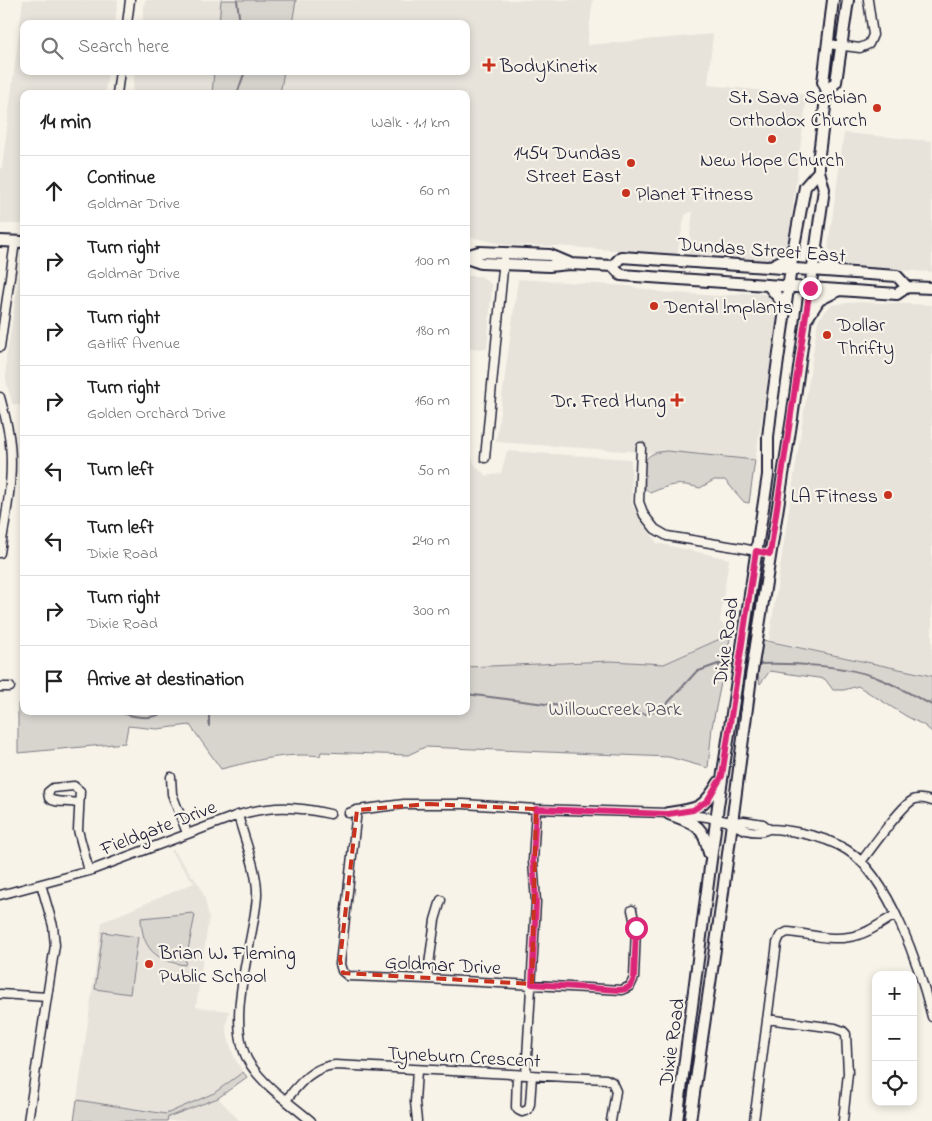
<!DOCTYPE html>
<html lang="en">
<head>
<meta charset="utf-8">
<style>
	body { margin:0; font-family:"Indie Flower",sans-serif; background:#f6f6f6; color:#222 }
	.controls { position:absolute; right:15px; bottom:15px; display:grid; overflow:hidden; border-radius:10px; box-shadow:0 2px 8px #0003 }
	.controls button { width:45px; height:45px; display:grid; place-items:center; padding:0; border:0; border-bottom:1px solid #e0e0e0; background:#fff; color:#222; font:25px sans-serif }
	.stop { position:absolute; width:15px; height:15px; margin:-11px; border:4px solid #db2777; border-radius:50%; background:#fff }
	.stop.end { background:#db2777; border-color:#fff; box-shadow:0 1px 5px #0008 }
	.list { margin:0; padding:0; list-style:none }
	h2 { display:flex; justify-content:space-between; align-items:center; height:65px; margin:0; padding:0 20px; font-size:21px }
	h2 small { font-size:16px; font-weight:400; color:#767676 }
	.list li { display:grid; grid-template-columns:32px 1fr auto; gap:15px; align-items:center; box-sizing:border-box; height:70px; padding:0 20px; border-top:1px solid #e0e0e0 }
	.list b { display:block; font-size:19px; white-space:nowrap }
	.list p { margin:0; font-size:16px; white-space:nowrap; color:#767676 }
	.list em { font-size:16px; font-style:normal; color:#767676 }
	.icon { flex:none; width:28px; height:28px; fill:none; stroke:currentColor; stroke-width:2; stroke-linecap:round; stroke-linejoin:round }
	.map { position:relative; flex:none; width:932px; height:1121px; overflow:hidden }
	.search { position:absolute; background:#fff; box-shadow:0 2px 8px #0003; left:20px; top:20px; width:450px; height:55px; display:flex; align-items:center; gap:12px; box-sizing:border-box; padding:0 18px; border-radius:10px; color:#767676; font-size:19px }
	.panel { position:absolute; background:#fff; box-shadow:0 2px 8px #0003; left:20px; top:90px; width:450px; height:625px; border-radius:10px }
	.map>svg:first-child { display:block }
</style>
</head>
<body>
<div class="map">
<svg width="932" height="1121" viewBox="0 0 932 1121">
	<rect width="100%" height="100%" fill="#f7f3e8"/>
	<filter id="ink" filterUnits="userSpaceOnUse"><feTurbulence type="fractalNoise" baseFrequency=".02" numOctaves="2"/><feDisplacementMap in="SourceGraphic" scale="10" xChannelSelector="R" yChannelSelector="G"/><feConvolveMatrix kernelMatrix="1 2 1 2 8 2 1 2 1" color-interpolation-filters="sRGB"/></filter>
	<g filter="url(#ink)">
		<path fill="#e7e3db" d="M23 0H118L115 24H24V71H108L105 94H24V224H0V168H2Z
			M145 0H221L219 24H142Z
			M296 0H593L587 45 713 34 708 85 807 95 788 245 781 254 768 261 690 256 688 252 693 211 685 215 677 255 557 246 506 245 466 236V94H280L284 71H466V24H292Z
			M135 71H214L212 94H132Z
			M844 133 932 141V272L844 267 828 248Z
			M24 274V406L12 404 6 380V359L19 278Z
			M466 276H481L492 285 487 349 466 348Z
			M518 279 628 286 661 292 721 296 742 293 764 294 771 297 778 308 779 315 755 460 496 442Z
			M856 302 932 305V676L769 640 818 320 831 305Z
			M466 446 476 467 487 476 501 473 507 451 631 459 632 504 657 543 729 559 720 621 731 634 664 664 466 667Z
			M173 850 200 886 205 899 209 917 196 1007 229 1011 226 1027 229 1042 235 1059 243 1072 214 1093 166 1114 77 1100 102 922 194 883 170 851Z
			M218 1098 240 1121H167L168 1117Z"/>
		<path fill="#d8d5cf" stroke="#7d7c85" d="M221 0H296L292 24H219Z
			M214 71H284L280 94H212Z
			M667 451 755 460 749 503 744 502 725 480H714L700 488C677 482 672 484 650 493L645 488C644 465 639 453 667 451Z
			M731 634 712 727 708 768 669 757 425 747 408 755 321 752 320 756C286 752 254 761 221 769L190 725 157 729 128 726 125 743 18 753V705L24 691V711H466V667L611 661 664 664Z
			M763 640 932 676V732L925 726 906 716 858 686 844 690H833L825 679 770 671 760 684 758 674Z
			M193 913 195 915 185 965C156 961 142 949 141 918Z
			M103 932 138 937 130 994 95 989Z
			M243 1072 247 1077 218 1098 168 1117 167 1121H74L77 1100 166 1114 214 1093Z"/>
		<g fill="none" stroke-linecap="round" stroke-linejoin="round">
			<path stroke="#76747f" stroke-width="2" d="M237 0 240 24
				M237 94 245 71
				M718 664 723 672
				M757 664C792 663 848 665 880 679 898 686 915 697 932 705
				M466 694 593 710 646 714 665 706 696 672 718 664H735
				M116 711C130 716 152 722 165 711
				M209 711V726"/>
			<defs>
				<path id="minor" d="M127 24 130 0
					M828 44 860 48 869 44 873 35 868 0
					M117 94 120 71
					M0 347 15 242
					M0 397C3 408 6 419 8 430 16 471 6 513 0 553
					M641 447 639 502 644 515 655 529 667 536 741 548 770 554
					M485 458 504 259
					M0 687H10
					M171 777 172 794 187 833
					M79 804C69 799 57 805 49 798L48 792 53 788 74 786 80 791 78 830 89 871
					M357 810 340 964 342 971 348 976 427 979 622 990 630 986 634 978 636 928 632 910
					M349 813 357 810 404 804H464L536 809 668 813 707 817 731 822 744 821 763 824 769 829
					M238 815C244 839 258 871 257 896 254 943 223 1023 250 1064 265 1087 290 1103 311 1121
					M731 822C739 829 752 833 763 831 769 830 765 829 770 829 780 829 791 831 801 833 816 836 833 841 847 850 890 877 920 969 932 1017
					M861 862C871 849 901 806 913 800 919 797 926 799 932 801
					M0 895 89 871 238 815C274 805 294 806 330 814
					M427 979 435 920 441 900
					M0 994 47 997
					M767 1019 835 1028 843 1031 846 1034 848 1073 843 1121
					M417 1070 415 1102 417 1121
					M517 1075 516 1107 518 1110 522 1112 528 1110 530 1104 532 1075
					M526 1075 536 902 533 861 536 809
					M286 1100C300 1083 312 1067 335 1065L606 1079 612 1082 616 1091 611 1121
					M28 1121 55 945 53 926 41 884
					M754 1121 777 943 780 936 787 932C807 933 828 941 849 937 866 935 881 923 895 915"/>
				<path id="major" d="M827 91 836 82 848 0
					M0 241 24 242
					M816 248 824 262 836 271
					M466 256 479 252 550 255 569 263
					M466 258 481 263 549 266 569 264 613 266 621 275 897 294 907 287 932 288
					M613 266 621 257 897 276 907 287
					M769 267 783 260 794 247
					M768 285 778 297 786 308
					M808 317 819 300 837 291
					M668 813C698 809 703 809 719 782
					M669 814C695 824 703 824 709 853
					M677 1121 718 806 768 475V437L772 403 794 246 805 187 819 171
					M690 1121 720 915 751 677 792 418 824 189 819 171V154L827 91 823 82 833 0"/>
			</defs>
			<use href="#minor" stroke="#22223b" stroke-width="11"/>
			<use href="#major" stroke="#22223b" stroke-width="14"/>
			<use href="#minor" stroke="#f7f3e8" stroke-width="8"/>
			<use href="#major" stroke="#f7f3e8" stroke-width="10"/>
		</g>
	</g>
	<g fill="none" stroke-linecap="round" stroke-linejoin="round" filter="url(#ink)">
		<path stroke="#db2777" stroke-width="6" d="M636 928 634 978C632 986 627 990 619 990L532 984 536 902 533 861 536 809 668 814 693 810 707 801 722 776 756 551 770 554 810 288"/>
	</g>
	<path fill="none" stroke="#c8321e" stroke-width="4" stroke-dasharray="10 6" stroke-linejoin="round" d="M429 804 536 809 532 984 343 973 340 960 357 810Z"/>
	<g fill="#c8321e" stroke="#f7f3e8" stroke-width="2">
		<path d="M486.5 57.5h5v5h5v5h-5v5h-5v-5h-5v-5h5z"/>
		<circle cx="877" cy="108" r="5"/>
		<circle cx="772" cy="139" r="5"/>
		<circle cx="631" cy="163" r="5"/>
		<circle cx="626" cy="193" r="5"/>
		<circle cx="654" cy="306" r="5"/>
		<circle cx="827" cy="335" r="5"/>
		<path d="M674.5 392.5h5v5h5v5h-5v5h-5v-5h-5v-5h5z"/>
		<circle cx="888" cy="495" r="5"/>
		<circle cx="149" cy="964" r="5"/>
	</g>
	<g text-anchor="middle" stroke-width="4.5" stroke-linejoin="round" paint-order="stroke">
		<g font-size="20" fill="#22223b" stroke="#f7f3e8" text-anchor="start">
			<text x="500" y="72">BodyKinetix</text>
			<text x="867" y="103" text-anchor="end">St. Sava Serbian<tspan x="867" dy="23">Orthodox Church</tspan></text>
			<text x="621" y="159" text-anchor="end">1454 Dundas<tspan x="621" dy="23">Street East</tspan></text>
			<text x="772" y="166" text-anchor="middle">New Hope Church</text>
			<text x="636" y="200">Planet Fitness</text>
			<text x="664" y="313">Dental !mplants</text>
			<text x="837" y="331">Dollar<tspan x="837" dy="23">Thrifty</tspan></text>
			<text x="666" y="407" text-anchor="end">Dr. Fred Hung</text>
			<text x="878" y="502" text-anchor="end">LA Fitness</text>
			<text x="159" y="959">Brian W. Fleming<tspan x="159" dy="23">Public School</tspan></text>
		</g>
		<g font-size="20" fill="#22223b" stroke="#f7f3e8">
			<text transform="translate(762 249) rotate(4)" y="7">Dundas Street East</text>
			<text transform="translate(725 641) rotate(-82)" y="7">Dixie Road</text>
			<text transform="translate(158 827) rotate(-21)" y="7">Fieldgate Drive</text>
			<text transform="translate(443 964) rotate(3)" y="7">Goldmar Drive</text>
			<text transform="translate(671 1042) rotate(-82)" y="7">Dixie Road</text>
			<text transform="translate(464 1056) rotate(3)" y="7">Tyneburn Crescent</text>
		</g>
		<g font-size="20" fill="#504f60" stroke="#f7f3e8">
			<text x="615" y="715">Willowcreek Park</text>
		</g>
	</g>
</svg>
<div class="controls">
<button>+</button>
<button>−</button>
<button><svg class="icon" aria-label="locate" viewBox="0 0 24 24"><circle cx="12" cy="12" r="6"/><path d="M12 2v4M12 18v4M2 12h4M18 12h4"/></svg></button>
</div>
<div class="stop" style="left:636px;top:928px"></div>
<div class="stop end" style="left:810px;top:288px"></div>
<div class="search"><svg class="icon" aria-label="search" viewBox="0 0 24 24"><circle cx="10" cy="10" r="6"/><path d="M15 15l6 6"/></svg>Search here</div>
<section class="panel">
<h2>14 min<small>Walk · 1.1 km</small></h2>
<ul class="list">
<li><svg class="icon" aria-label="ahead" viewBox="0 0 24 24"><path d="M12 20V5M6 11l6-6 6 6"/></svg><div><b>Continue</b><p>Goldmar Drive</p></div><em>60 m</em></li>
<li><svg class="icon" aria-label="right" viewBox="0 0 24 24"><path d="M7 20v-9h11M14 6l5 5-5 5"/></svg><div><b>Turn right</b><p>Goldmar Drive</p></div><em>100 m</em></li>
<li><svg class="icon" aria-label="right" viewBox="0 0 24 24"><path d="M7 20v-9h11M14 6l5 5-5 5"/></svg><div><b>Turn right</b><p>Gatliff Avenue</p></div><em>180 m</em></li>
<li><svg class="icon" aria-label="right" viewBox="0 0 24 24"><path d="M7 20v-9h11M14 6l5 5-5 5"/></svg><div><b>Turn right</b><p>Golden Orchard Drive</p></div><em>160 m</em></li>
<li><svg class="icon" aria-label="left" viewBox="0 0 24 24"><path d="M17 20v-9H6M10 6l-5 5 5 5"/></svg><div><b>Turn left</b></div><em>50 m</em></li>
<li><svg class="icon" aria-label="left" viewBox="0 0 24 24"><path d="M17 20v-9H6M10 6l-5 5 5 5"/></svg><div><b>Turn left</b><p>Dixie Road</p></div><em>240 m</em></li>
<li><svg class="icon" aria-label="right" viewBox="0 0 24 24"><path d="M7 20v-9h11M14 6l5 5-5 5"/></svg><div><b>Turn right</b><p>Dixie Road</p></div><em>300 m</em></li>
<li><svg class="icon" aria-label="arrive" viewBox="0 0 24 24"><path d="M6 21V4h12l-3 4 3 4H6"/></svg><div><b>Arrive at destination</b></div></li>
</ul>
</section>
</div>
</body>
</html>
